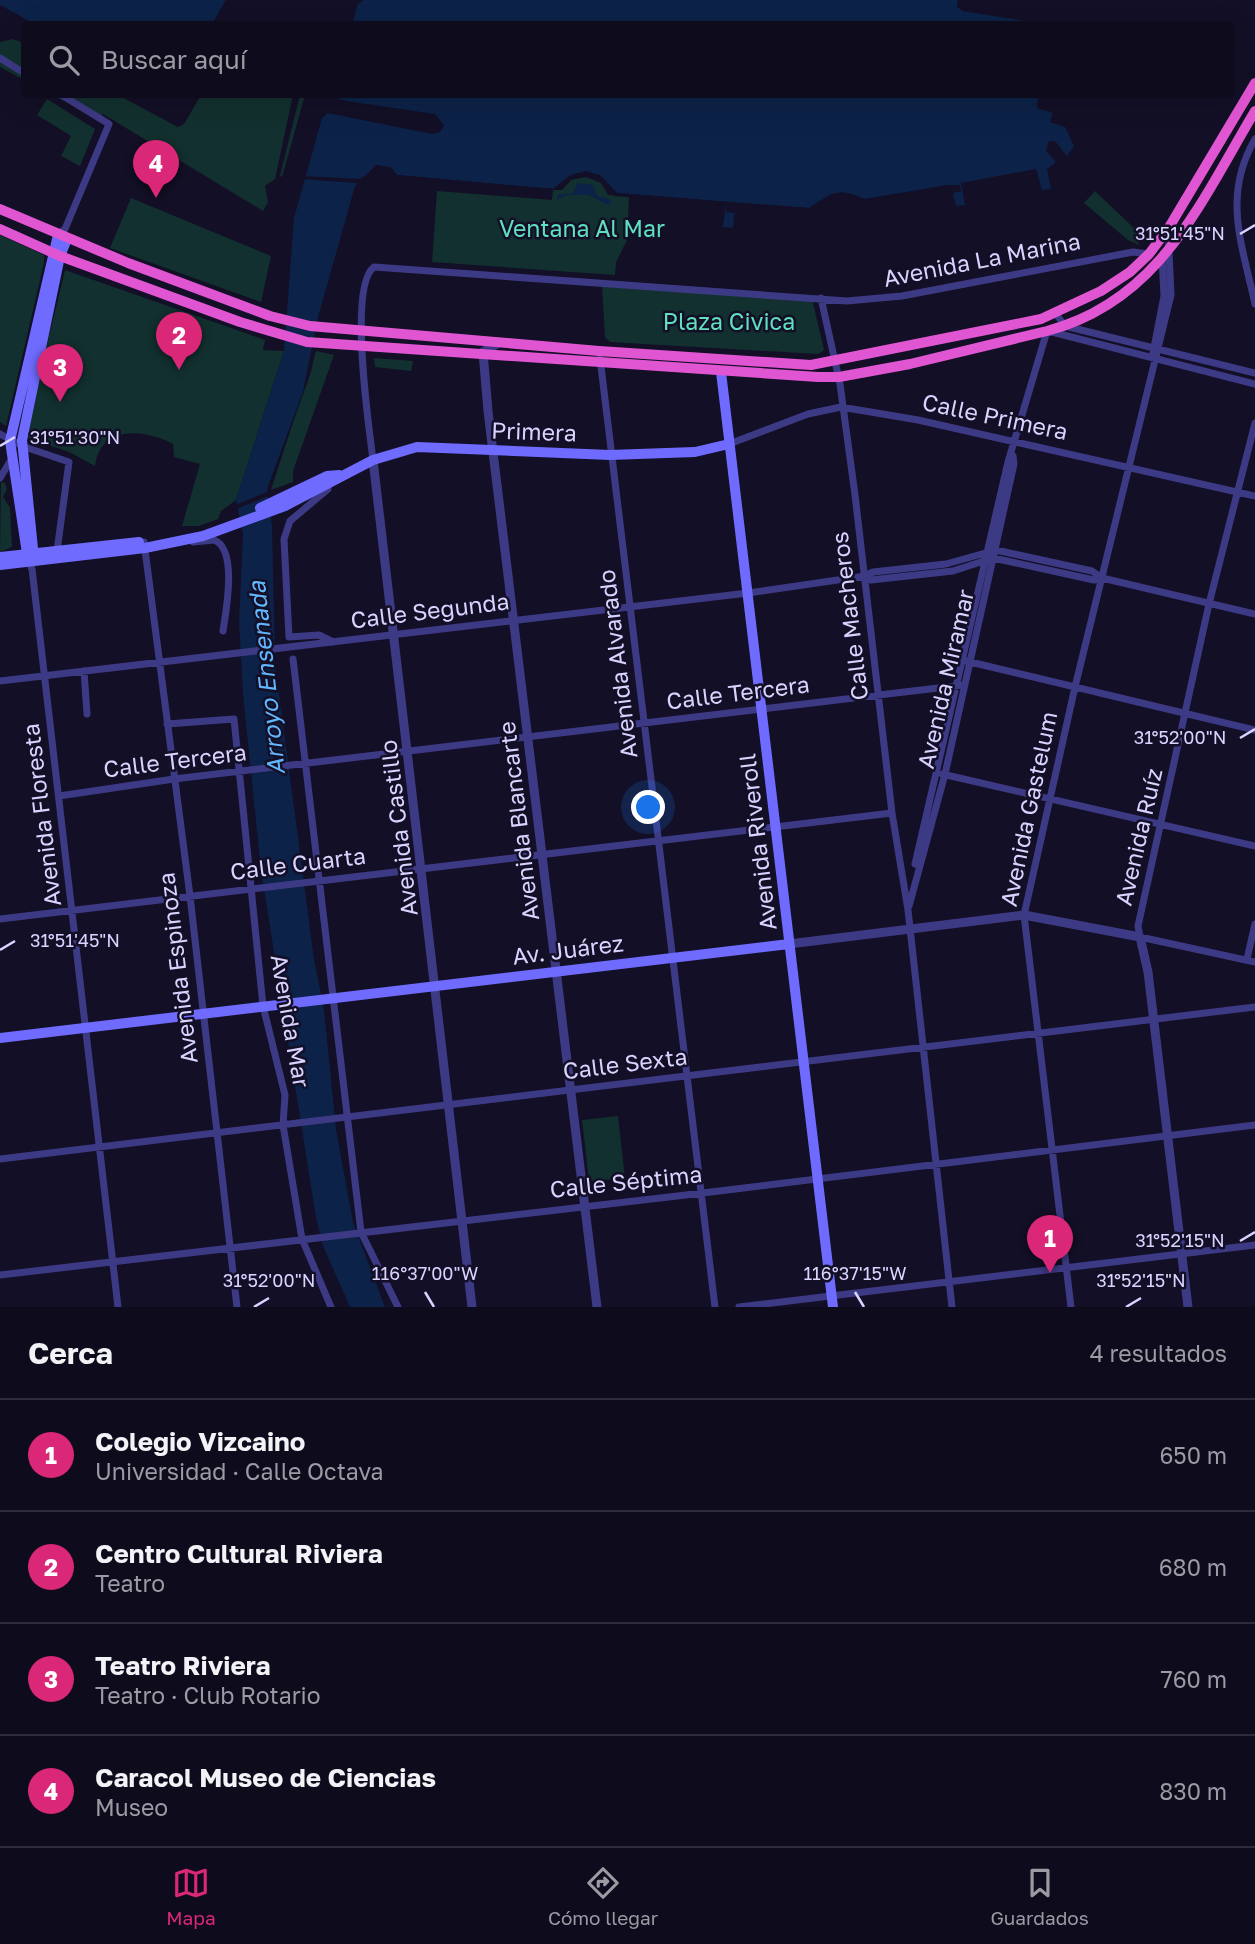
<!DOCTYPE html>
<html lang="es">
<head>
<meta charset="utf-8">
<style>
	body { margin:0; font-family:"Golos Text",sans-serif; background:#1c1929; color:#f1f3f6 }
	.you { position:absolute; left:649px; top:808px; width:24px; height:24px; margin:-18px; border:5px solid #fff; border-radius:50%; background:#1a73e8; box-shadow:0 0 0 10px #1a73e833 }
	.badge { display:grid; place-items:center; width:46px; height:46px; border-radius:50%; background:#db2777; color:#fff; font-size:23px; font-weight:700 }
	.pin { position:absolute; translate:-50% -58px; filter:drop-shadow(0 2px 4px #0008) }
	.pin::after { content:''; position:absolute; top:37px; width:24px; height:21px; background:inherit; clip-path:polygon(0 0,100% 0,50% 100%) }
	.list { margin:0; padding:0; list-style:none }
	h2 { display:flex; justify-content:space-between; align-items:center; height:91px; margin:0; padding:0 28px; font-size:30px }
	h2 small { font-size:23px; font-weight:400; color:#9b9ba3 }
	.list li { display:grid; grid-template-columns:46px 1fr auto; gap:21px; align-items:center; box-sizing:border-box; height:112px; padding:0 28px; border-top:2px solid #2e2b3b }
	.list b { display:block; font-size:26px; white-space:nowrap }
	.list p { margin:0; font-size:23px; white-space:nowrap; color:#9b9ba3 }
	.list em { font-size:23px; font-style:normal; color:#9b9ba3 }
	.icon { flex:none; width:38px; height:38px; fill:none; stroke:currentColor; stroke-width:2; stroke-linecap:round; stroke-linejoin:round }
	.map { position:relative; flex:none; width:1255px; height:1307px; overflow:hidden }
	.search { position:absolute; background:#0e0b1c; box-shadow:0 7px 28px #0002; left:21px; right:21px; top:21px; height:77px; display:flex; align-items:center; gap:18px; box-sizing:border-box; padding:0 24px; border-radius:7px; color:#9b9ba3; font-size:26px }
	.sheet { height:539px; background:#0e0b1c }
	nav { display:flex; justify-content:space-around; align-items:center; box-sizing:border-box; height:98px; border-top:2px solid #2e2b3b; background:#0e0b1c; font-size:19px; color:#9b9ba3 }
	nav a { display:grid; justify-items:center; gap:4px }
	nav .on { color:#db2777 }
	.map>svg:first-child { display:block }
</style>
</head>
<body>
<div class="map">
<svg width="1255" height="1307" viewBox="0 0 1255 1307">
	<rect width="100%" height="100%" fill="#130f26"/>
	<path fill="#12302f" d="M13 39 24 43V80L0 67V42Z
		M52 95H118L178 127 184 124 201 95H293L275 179 265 186 268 202 263 211 103 114 99 119Z
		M300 95H305L282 177 280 176Z
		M47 99 95 129 80 166 61 156 71 136 37 115Z
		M586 177 601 183 608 195 629 197 627 240 616 262 615 275 432 262 437 191 552 200 553 190H562L571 180Z
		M1095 191 1137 231 1139 245 1128 240 1084 203Z
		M131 198 271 256 261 302 110 248Z
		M0 235 44 255V263L6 426 0 422Z
		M65 270 265 340 263 350 284 351 236 500 221 511 218 519 199 526H182L200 464 174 457 173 444C143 428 100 426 95 466L69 452 25 437Z
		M602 286 812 299 824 350 818 354 610 342 605 337Z
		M316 351 334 355 293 471V482L271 490Z
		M374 358 413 361 411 371 375 367Z
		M1 482 5 483 7 489 3 497 10 508 12 547 0 552Z
		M618 1116 625 1178 589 1181 582 1120Z"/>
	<path fill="#0c2248" d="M0 0H226L212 24H35L0 5Z
		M364 0H958L957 7 963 11 1044 24H352L358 4Z
		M329 95H1038L1037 108 1053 113 1050 122 1065 127 1074 146 1067 156 1055 141H1049L1046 151 1056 162 1047 169 1051 189 1042 190 1036 169 961 183 965 205 956 206 951 185 865 199 849 193H835L809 208 735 203 733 228 723 227 726 202 617 193 600 175 576 173 553 189 397 175 392 169 376 165 355 186 319 314 303 392 267 489 272 526 275 663 314 959 324 1010 336 1129 353 1222 385 1307H350L323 1246 316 1218 261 870 243 694 239 621 243 534 236 500 284 351 294 218 322 118 328 113 432 134 440 132 444 125 435 114 346 101Z
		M577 183 593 185 597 196 610 199 612 203 608 205 589 195H566L557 200 558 195 573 193Z"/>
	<path fill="#130f26" d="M376 165 390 167 397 175 553 189 569 176 586 171 599 175 617 193 809 208 829 195 843 192 865 199 947 185H960L961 191 953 193 951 187 864 200 837 194 823 200 815 209 735 205 734 213 726 212V205L615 196 598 178 586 175 571 179 558 190 396 179 389 170 377 169 372 177 362 180 350 215 323 315 311 372 271 484V495L234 510 233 506 267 492 303 392 319 314 357 183 302 179 303 176 360 179 370 174Z"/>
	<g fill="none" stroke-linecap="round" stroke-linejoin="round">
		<path stroke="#3d3a85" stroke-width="7" d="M0 58 24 73
			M1255 139C1222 196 1242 244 1255 304
			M58 234 65 229 109 124 60 94
			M821 298 840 384 855 495 892 813 908 910 952 1307
			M1056 314 1065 326 1255 373
			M1048 331 1255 384
			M1153 353 1164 296 1162 257
			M600 358 715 1307
			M1255 423 1209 604 1138 926 1140 937 1255 962
			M0 434 22 446 69 462 57 551
			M729 444 808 414 841 407 918 420 1255 496
			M373 460C369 427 348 286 374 267L847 301 902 296 1133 252 1149 254
			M0 478 11 460
			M328 480V489L290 521 284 539 289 637 319 635 333 642
			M144 542 190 896 237 1307
			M193 542 214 540C238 549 226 611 223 631
			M29 562 32 569 118 1307
			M865 576 871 580 953 571 993 558 1094 580 1102 578
			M293 659 361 1232 398 1307
			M966 661 1255 730
			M84 671 87 714
			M0 681 748 593 865 576 873 572 946 564 996 550 1092 571 1102 578 1255 614
			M167 724 234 719 263 1006 285 1095 283 1125 302 1239 331 1307
			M942 774 1255 846
			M59 796 174 779 963 685
			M915 864 1008 462 1047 331
			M909 906 945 774 1014 464 1013 456
			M0 919 892 813
			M1247 959 1255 924
			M0 1159 1255 1007
			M0 1275 703 1193 1255 1125
			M739 1307 1255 1245
			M1071 1307 1024 915 1075 687 1171 295 1168 230"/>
		<path stroke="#3d3a85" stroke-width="9" d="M500 342 483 352 488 411 597 1307
			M373 460 472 1307
			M789 944 1024 915 1140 937 1148 972 1188 1307"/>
		<path stroke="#6f6bff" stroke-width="10" d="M721 372 833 1307
			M260 508 327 476 339 475
			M0 557 139 542
			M34 558 22 440 60 256 67 239
			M28 560 10 441 58 235
			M0 565 145 548 203 536 285 506 373 460 417 447 610 455 695 452 729 444
			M0 1038 789 944"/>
		<path stroke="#e055d1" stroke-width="10" d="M0 209 128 263 270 316 310 326 599 351 811 365 1041 319 1101 291 1130 272 1149 254 1168 229 1255 83
			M0 229 60 256 240 322 307 342 818 377H839L910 364 1047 331C1160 301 1200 203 1255 111"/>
	</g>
	<path fill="none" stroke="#d9d4ff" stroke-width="2.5" d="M1240 234 1255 225M0 446 15 437M1240 738 1255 729M0 950 15 941M1240 1241 1255 1232M425 1292 434 1307M855 1292 864 1307M254 1307 269 1298M1126 1307 1141 1298"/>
	<g text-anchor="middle" stroke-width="5" stroke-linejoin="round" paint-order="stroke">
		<g font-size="23" fill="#5fe0c0" stroke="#130f26">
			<text x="582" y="237">Ventana Al Mar</text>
			<text x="729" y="330">Plaza Civica</text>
		</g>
		<g font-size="23" fill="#d9d4ff" stroke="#130f26">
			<text transform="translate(982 260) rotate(-11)" y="8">Avenida La Marina</text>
			<text transform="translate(995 417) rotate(12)" y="8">Calle Primera</text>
			<text transform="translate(534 432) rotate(2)" y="8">Primera</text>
			<text transform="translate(430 611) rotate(-7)" y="8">Calle Segunda</text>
			<text transform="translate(850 616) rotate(-97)" y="8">Calle Macheros</text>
			<text transform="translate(618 664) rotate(-97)" y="8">Avenida Alvarado</text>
			<text transform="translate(946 679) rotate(-77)" y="8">Avenida Miramar</text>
			<text transform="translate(738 693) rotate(-7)" y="8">Calle Tercera</text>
			<text transform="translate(175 761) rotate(-7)" y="8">Calle Tercera</text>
			<text transform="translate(1029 809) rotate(-78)" y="8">Avenida Gastelum</text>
			<text transform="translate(42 815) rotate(-97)" y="8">Avenida Floresta</text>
			<text transform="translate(519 821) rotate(-97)" y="8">Avenida Blancarte</text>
			<text transform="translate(399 828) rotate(-97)" y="8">Avenida Castillo</text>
			<text transform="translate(1139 837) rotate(-77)" y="8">Avenida Ruíz</text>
			<text transform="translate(758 842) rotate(-97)" y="8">Avenida Riveroll</text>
			<text transform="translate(298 864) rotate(-7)" y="8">Calle Cuarta</text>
			<text transform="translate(568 950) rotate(-7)" y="8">Av. Juárez</text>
			<text transform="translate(178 968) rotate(-97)" y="8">Avenida Espinoza</text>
			<text transform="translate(290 1021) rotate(80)" y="8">Avenida Mar</text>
			<text transform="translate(625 1064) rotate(-7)" y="8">Calle Sexta</text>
			<text transform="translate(626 1182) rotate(-6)" y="8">Calle Séptima</text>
		</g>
		<g font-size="24" font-style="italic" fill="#62b6ff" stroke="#130f26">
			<text transform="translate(267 678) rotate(-96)" y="8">Arroyo Ensenada</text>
		</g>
	</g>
	<g font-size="18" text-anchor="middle" fill="#d9d4ff" stroke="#130f26" stroke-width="5" stroke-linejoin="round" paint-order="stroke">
		<text x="1180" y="240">31°51'45"N</text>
		<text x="75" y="444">31°51'30"N</text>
		<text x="1180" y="744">31°52'00"N</text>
		<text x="75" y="947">31°51'45"N</text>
		<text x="1180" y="1247">31°52'15"N</text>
		<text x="425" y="1280">116°37'00"W</text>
		<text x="855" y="1280">116°37'15"W</text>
		<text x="269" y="1287">31°52'00"N</text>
		<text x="1141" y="1287">31°52'15"N</text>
	</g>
</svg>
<div class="you"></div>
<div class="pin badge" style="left:1050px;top:1273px">1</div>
<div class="pin badge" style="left:179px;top:370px">2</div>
<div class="pin badge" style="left:60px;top:402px">3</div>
<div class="pin badge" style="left:156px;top:198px">4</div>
<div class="search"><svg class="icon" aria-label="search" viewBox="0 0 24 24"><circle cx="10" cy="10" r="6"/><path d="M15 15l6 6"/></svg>Buscar aquí</div>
</div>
<section class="sheet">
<h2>Cerca<small>4 resultados</small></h2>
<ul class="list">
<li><span class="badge">1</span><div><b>Colegio Vizcaino</b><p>Universidad · Calle Octava</p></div><em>650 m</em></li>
<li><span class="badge">2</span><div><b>Centro Cultural Riviera</b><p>Teatro</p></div><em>680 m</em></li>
<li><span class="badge">3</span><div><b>Teatro Riviera</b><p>Teatro · Club Rotario</p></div><em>760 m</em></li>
<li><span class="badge">4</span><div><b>Caracol Museo de Ciencias</b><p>Museo</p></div><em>830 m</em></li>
</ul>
</section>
<nav>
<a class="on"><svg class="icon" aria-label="map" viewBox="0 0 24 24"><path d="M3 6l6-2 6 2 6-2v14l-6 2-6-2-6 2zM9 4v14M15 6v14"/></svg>Mapa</a>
<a><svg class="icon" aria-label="directions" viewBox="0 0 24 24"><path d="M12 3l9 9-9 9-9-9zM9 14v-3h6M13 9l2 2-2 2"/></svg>Cómo llegar</a>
<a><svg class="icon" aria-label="saved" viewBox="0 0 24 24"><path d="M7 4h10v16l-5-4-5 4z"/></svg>Guardados</a>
</nav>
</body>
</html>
